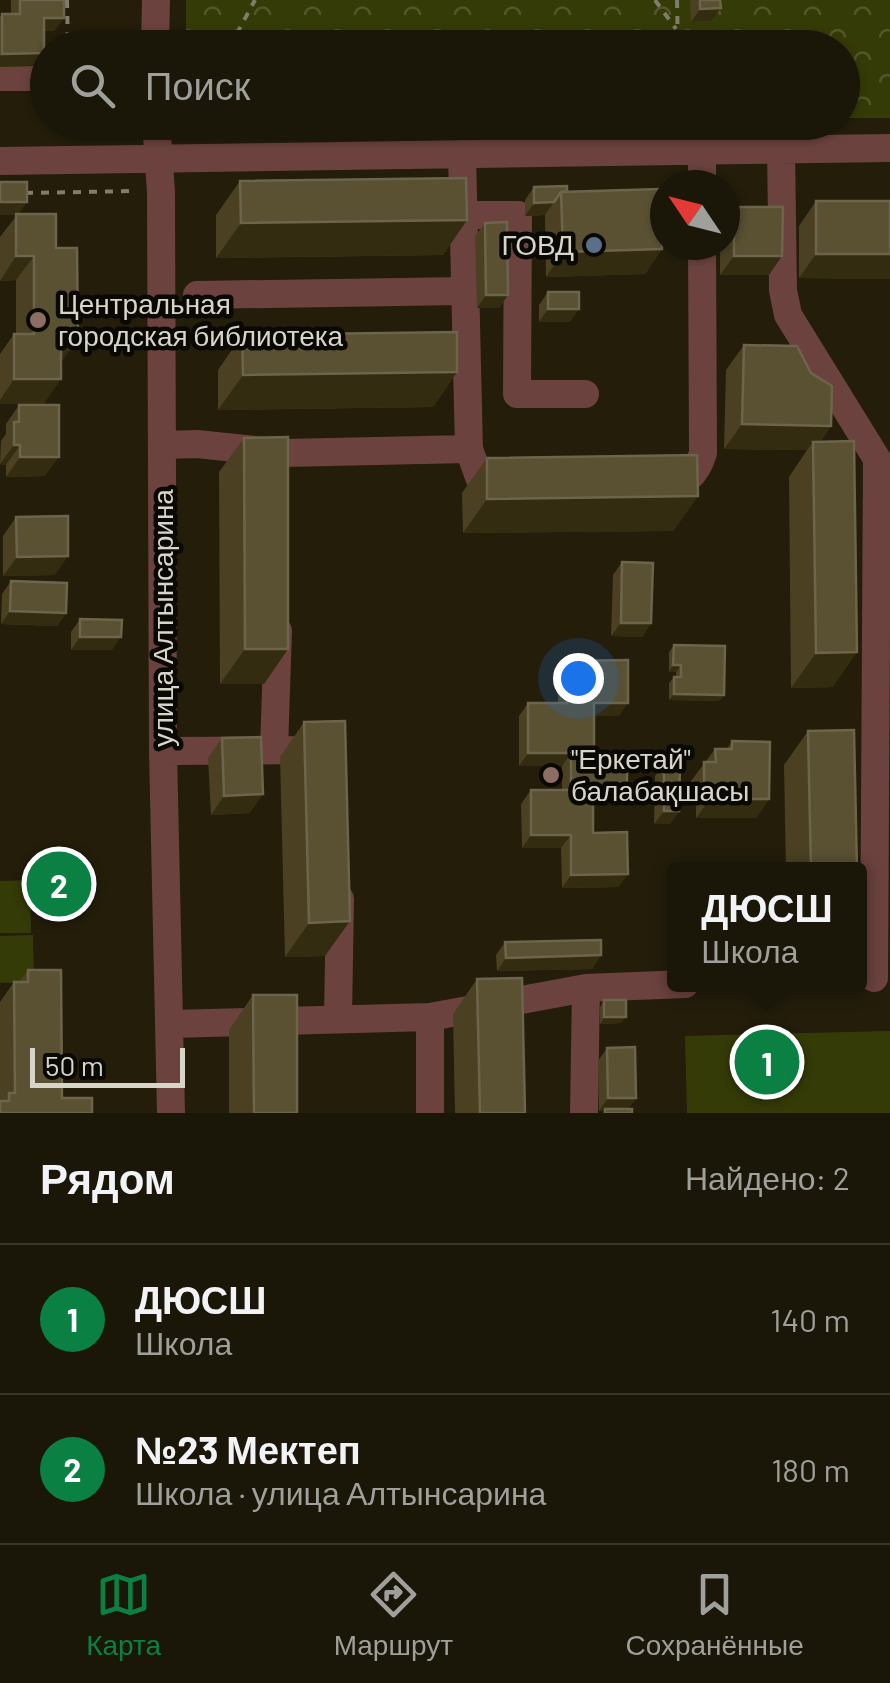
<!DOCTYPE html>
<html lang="ru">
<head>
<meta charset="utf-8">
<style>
	body { margin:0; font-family:Barlow,sans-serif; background:#231f12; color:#f1f3f6 }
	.compass { position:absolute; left:650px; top:170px; width:90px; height:90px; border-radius:50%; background:#1a1608; box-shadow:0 2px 8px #0004; rotate:305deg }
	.scale { position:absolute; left:30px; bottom:25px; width:155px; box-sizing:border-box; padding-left:10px; border:5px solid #d7d4c8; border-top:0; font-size:28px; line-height:35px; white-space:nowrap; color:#d7d4c8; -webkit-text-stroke:8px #0a0802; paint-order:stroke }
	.you { position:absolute; left:578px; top:678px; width:35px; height:35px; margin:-25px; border:8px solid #fff; border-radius:50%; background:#1a73e8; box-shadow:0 0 0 15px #1a73e833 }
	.badge { display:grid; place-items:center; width:65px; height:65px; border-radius:50%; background:#0b8043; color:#fff; font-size:32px; font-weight:700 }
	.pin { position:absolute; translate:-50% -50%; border:5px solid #fff; box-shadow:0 2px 10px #0006 }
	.popup { position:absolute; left:667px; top:862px; width:200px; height:130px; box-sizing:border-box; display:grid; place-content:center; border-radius:10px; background:#1a1608; filter:drop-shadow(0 2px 8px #0005); font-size:32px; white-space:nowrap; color:#9f9f9c }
	.popup b { font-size:38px; color:#f1f3f6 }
	.popup::after { content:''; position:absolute; left:50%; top:100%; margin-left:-20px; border:20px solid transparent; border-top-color:#1a1608 }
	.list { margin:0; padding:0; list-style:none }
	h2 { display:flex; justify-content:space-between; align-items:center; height:130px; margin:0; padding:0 40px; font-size:42px }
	h2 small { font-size:32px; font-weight:400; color:#9f9f9c }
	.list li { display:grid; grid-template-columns:65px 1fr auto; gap:30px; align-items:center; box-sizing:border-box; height:150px; padding:0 40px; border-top:2px solid #383529 }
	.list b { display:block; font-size:38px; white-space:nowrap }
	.list p { margin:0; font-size:32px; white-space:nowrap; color:#9f9f9c }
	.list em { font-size:32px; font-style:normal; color:#9f9f9c }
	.icon { flex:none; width:55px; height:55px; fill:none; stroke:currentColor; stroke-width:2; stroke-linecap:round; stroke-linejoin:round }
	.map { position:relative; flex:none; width:890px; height:1113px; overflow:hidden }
	.search { position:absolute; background:#1a1608; box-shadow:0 2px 8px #0004; left:30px; right:30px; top:30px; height:110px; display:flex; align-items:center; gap:25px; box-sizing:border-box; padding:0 35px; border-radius:55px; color:#9f9f9c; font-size:38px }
	.sheet { height:430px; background:#1a1608 }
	nav { display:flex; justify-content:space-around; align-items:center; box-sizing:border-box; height:140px; border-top:2px solid #383529; background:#1a1608; font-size:28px; color:#9f9f9c }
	nav a { display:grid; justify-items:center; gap:5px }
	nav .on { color:#0b8043 }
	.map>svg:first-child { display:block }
</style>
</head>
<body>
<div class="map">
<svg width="890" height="1113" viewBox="0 0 890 1113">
	<defs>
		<pattern id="forest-crowns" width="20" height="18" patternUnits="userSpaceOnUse" patternTransform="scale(2.5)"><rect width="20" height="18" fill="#353b07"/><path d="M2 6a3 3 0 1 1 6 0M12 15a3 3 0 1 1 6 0" fill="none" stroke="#52562a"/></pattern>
	</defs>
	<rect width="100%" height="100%" fill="#231d0a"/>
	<path fill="#353b07" d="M30 880 31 933H0V881Z
		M33 935 34 982 0 983V936Z
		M890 1031V1113H687L685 1036Z"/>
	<path fill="url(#forest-crowns)" d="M186 0H890V118H843L842 48 186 47Z"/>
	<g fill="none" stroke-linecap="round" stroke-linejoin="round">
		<path stroke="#817c6d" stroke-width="4" stroke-dasharray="8 8" stroke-linecap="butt" d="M67 0 68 48
			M655 0 676 29
			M677 0 678 48
			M229 48 255 0
			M25 193 135 191"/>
		<path stroke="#6b423e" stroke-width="28" d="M155 48 156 0
			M0 77H48
			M156 122 161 192 163 751 171 1113
			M781 149 783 290 788 315 877 459 874 978
			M462 154 469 449 479 477 497 485H507
			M0 161 890 148
			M702 185V150
			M463 215H518L517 394H585
			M197 295 463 291
			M163 445 197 444 283 453 469 449
			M665 485C687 485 697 473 703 453L702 245
			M274 749 278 631
			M163 751 321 750
			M338 1017 340 899
			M430 1017V1113
			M170 1024 430 1017 586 988 685 984
			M584 1113 586 988"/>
	</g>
	<path fill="#4b4122" d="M11 0H64V18L54 31H44V53L35 66 0 67V17L2 14H11Z
		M690 0H720L711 21 691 22Z
		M240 181 467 220 443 255 216 258V215Z
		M534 187 567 191 662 249 645 274 546 277 545 215 525 216V200Z
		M816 201H890V279L799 278V226Z
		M27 202 18 214 56 248 61 363 44 404H0V354L14 334H16V280L0 281V237Z
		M734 207 769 275H720V245H725V220Z
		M485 223 508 295 499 308H477L475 236Z
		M548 292 570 322H539V305Z
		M242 335 457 372 433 407 218 410V370Z
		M744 345 831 426 820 442 833 687 791 688 789 477 807 450 724 449 726 370Z
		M19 405 45 476 6 477V465L0 464 1 441 6 434V424Z
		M244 438 288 649 264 684H220L219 472Z
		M487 458 698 496 673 531 463 533 462 493Z
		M16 517 55 575 3 576V536Z
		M622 562 651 623 642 637 611 636 613 575Z
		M11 581 66 613 57 626 1 624 2 594Z
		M80 619 112 650H71V632Z
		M674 645 720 701 669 700V683L674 677H676V672H669V652Z
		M567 661 619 716H594V752L618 801H593V833L628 874 618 887 562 888 561 848H522L521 804 531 790H562V766H519V716L528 703H558V674Z
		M304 722 325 956 285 957 280 757Z
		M808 731 857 870H786L784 765Z
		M222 738 250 813 211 815 208 758Z
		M732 741 769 799 756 818H696V806H691V781L715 749H727Z
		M664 763 679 811 670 824H654L655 776Z
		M505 942 601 955 592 969 497 971 496 955Z
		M28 970 62 1098 0 1113V1002L14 982H19Z
		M477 979 525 1113H455L453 1014Z
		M253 995 297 1113H229V1030Z
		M604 1000 621 1023 600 1024V1007Z
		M607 1048 636 1098 628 1109 632 1113H603L604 1111H599L598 1061Z"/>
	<path fill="#342c11" d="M721 8 711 21 691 22 700 9Z
		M44 18H64L54 31H35Z
		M44 53 35 66 0 67V57L2 54Z
		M0 202H27L18 215H0Z
		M554 202 545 215 525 216 534 203Z
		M467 220 443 255 216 258 241 223Z
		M662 249 645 274 546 277 563 252Z
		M816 254H890V279L799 278Z
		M16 256H34L16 280 0 281Z
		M734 256H782L769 275H720Z
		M486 295H508L499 308H477Z
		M548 309H579L570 322H539Z
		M61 339H78L60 364Z
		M457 372 433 407 218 410 243 375Z
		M14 379H61L44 404H0V400Z
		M742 424 831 426 814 450 813 442 807 450 724 449Z
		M14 445H20L6 465 0 464Z
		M20 457H59L45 476 6 477Z
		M698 496 673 531 463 533 487 499Z
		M68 556 55 575 3 576 17 557Z
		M10 611 66 613 57 626 1 624Z
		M621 623H651L642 637 611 636Z
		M80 637H121L112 650H71Z
		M245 649H288L264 684H220Z
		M857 652 833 687 791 688 816 653Z
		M673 665H681L676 672H669Z
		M674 694 724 695 720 701 669 700Z
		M594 703H628L619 716H585Z
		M528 753H571L562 766H519Z
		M704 787H710L696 806H691Z
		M593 788H627L618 801H584Z
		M263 794 250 813 211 815 224 796Z
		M710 799H769L756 818H696Z
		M664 811H679L670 824H654Z
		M531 835H571L561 848H522Z
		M628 874 618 887 562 888 571 875Z
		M350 921 325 956 285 957 309 923Z
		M601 955 592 969 497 971 506 958Z
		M604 1017H626L621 1023 600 1024Z
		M608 1098H636L627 1111H599Z"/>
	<path fill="#5a5133" stroke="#6d654b" stroke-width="2.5" d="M20 0H64V18H44V53L2 54V14H20Z
		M700 0H720L721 8 700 9Z
		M466 178 467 220 241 223 240 181Z
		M0 182H27V202H0Z
		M567 186V191L561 192 554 202 534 203V187Z
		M660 189 662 249 563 252 561 192Z
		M816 201H890V254H816Z
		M734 207H783L782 256H734Z
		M16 214H56V248H77L78 339H61V379H14V334H34V256H16Z
		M507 222 508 295H486L485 223Z
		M548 292H579V309H548Z
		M457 332V372L243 375 242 335Z
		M744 345 797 346 811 373 832 386 831 426 742 424Z
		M19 405H59V457H20V445H14V422H19Z
		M288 437V649H245L244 438Z
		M854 441 857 652 816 653 813 442Z
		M697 455 698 496 487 499V458Z
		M68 516V556L17 557 16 517Z
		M622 562 653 563 651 623H621Z
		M11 581 67 583 66 613 10 611Z
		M80 619 122 620 121 637H80Z
		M674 645 725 646 724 695 674 694V677H681V665H673Z
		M628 660V703H594V752H627V788H593V833L627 832 628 874 571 875V835H531V790H571V753H528V703H567V661Z
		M345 721 350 921 309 923 304 722Z
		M854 730 857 870H811L808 731Z
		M261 737 263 794 224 796 222 738Z
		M732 741 770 742 769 799H710V787H704V762H716L715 749H732Z
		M664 763H680L679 811H664Z
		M601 940V955L506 958 505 942Z
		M28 970H61L62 1098H92V1113H0V1101H9V1093H15L14 982H28Z
		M522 978 525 1113H480L477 979Z
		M253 995H297V1113H254Z
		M604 1000H626V1017H604Z
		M635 1047 636 1098H608L607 1048Z
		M605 1109H632V1113H605Z"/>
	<circle fill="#5c6f8a" stroke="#0a0802" stroke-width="4" cx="594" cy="245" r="10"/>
	<g fill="#8d6e63" stroke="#0a0802" stroke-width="4">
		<circle cx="38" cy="320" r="10"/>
		<circle cx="551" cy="775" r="10"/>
	</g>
	<g text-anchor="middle" stroke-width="9" stroke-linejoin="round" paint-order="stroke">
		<g font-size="28" fill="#d7d4c8" stroke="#0a0802" text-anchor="start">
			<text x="574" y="255" text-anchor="end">ГОВД</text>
			<text x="58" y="314">Центральная<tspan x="58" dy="32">городская библиотека</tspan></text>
			<text x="571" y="769">"Еркетай"<tspan x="571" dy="32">балабақшасы</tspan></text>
		</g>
		<g font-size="28" fill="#d7d4c8" stroke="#0a0802">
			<text transform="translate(163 618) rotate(-90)" y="10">улица Алтынсарина</text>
		</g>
	</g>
</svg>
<svg class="compass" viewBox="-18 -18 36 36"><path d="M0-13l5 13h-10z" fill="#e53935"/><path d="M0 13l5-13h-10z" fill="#9f9f9c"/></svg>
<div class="scale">50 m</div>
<div class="you"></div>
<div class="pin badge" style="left:767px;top:1062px">1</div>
<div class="popup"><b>ДЮСШ</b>Школа</div>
<div class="pin badge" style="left:59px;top:884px">2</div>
<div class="search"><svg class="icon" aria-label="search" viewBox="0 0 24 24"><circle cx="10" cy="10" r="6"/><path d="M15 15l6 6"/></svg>Поиск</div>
</div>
<section class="sheet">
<h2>Рядом<small>Найдено: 2</small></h2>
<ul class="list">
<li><span class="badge">1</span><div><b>ДЮСШ</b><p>Школа</p></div><em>140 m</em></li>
<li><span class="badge">2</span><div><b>№23 Мектеп</b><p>Школа · улица Алтынсарина</p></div><em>180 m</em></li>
</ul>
</section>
<nav>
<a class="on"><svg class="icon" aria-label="map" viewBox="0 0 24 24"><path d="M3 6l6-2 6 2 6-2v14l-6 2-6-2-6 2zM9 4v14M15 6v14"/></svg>Карта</a>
<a><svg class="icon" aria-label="directions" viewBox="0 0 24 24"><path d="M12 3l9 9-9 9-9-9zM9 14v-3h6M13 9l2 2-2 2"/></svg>Маршрут</a>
<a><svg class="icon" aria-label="saved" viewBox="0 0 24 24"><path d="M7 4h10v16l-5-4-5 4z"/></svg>Сохранённые</a>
</nav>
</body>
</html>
